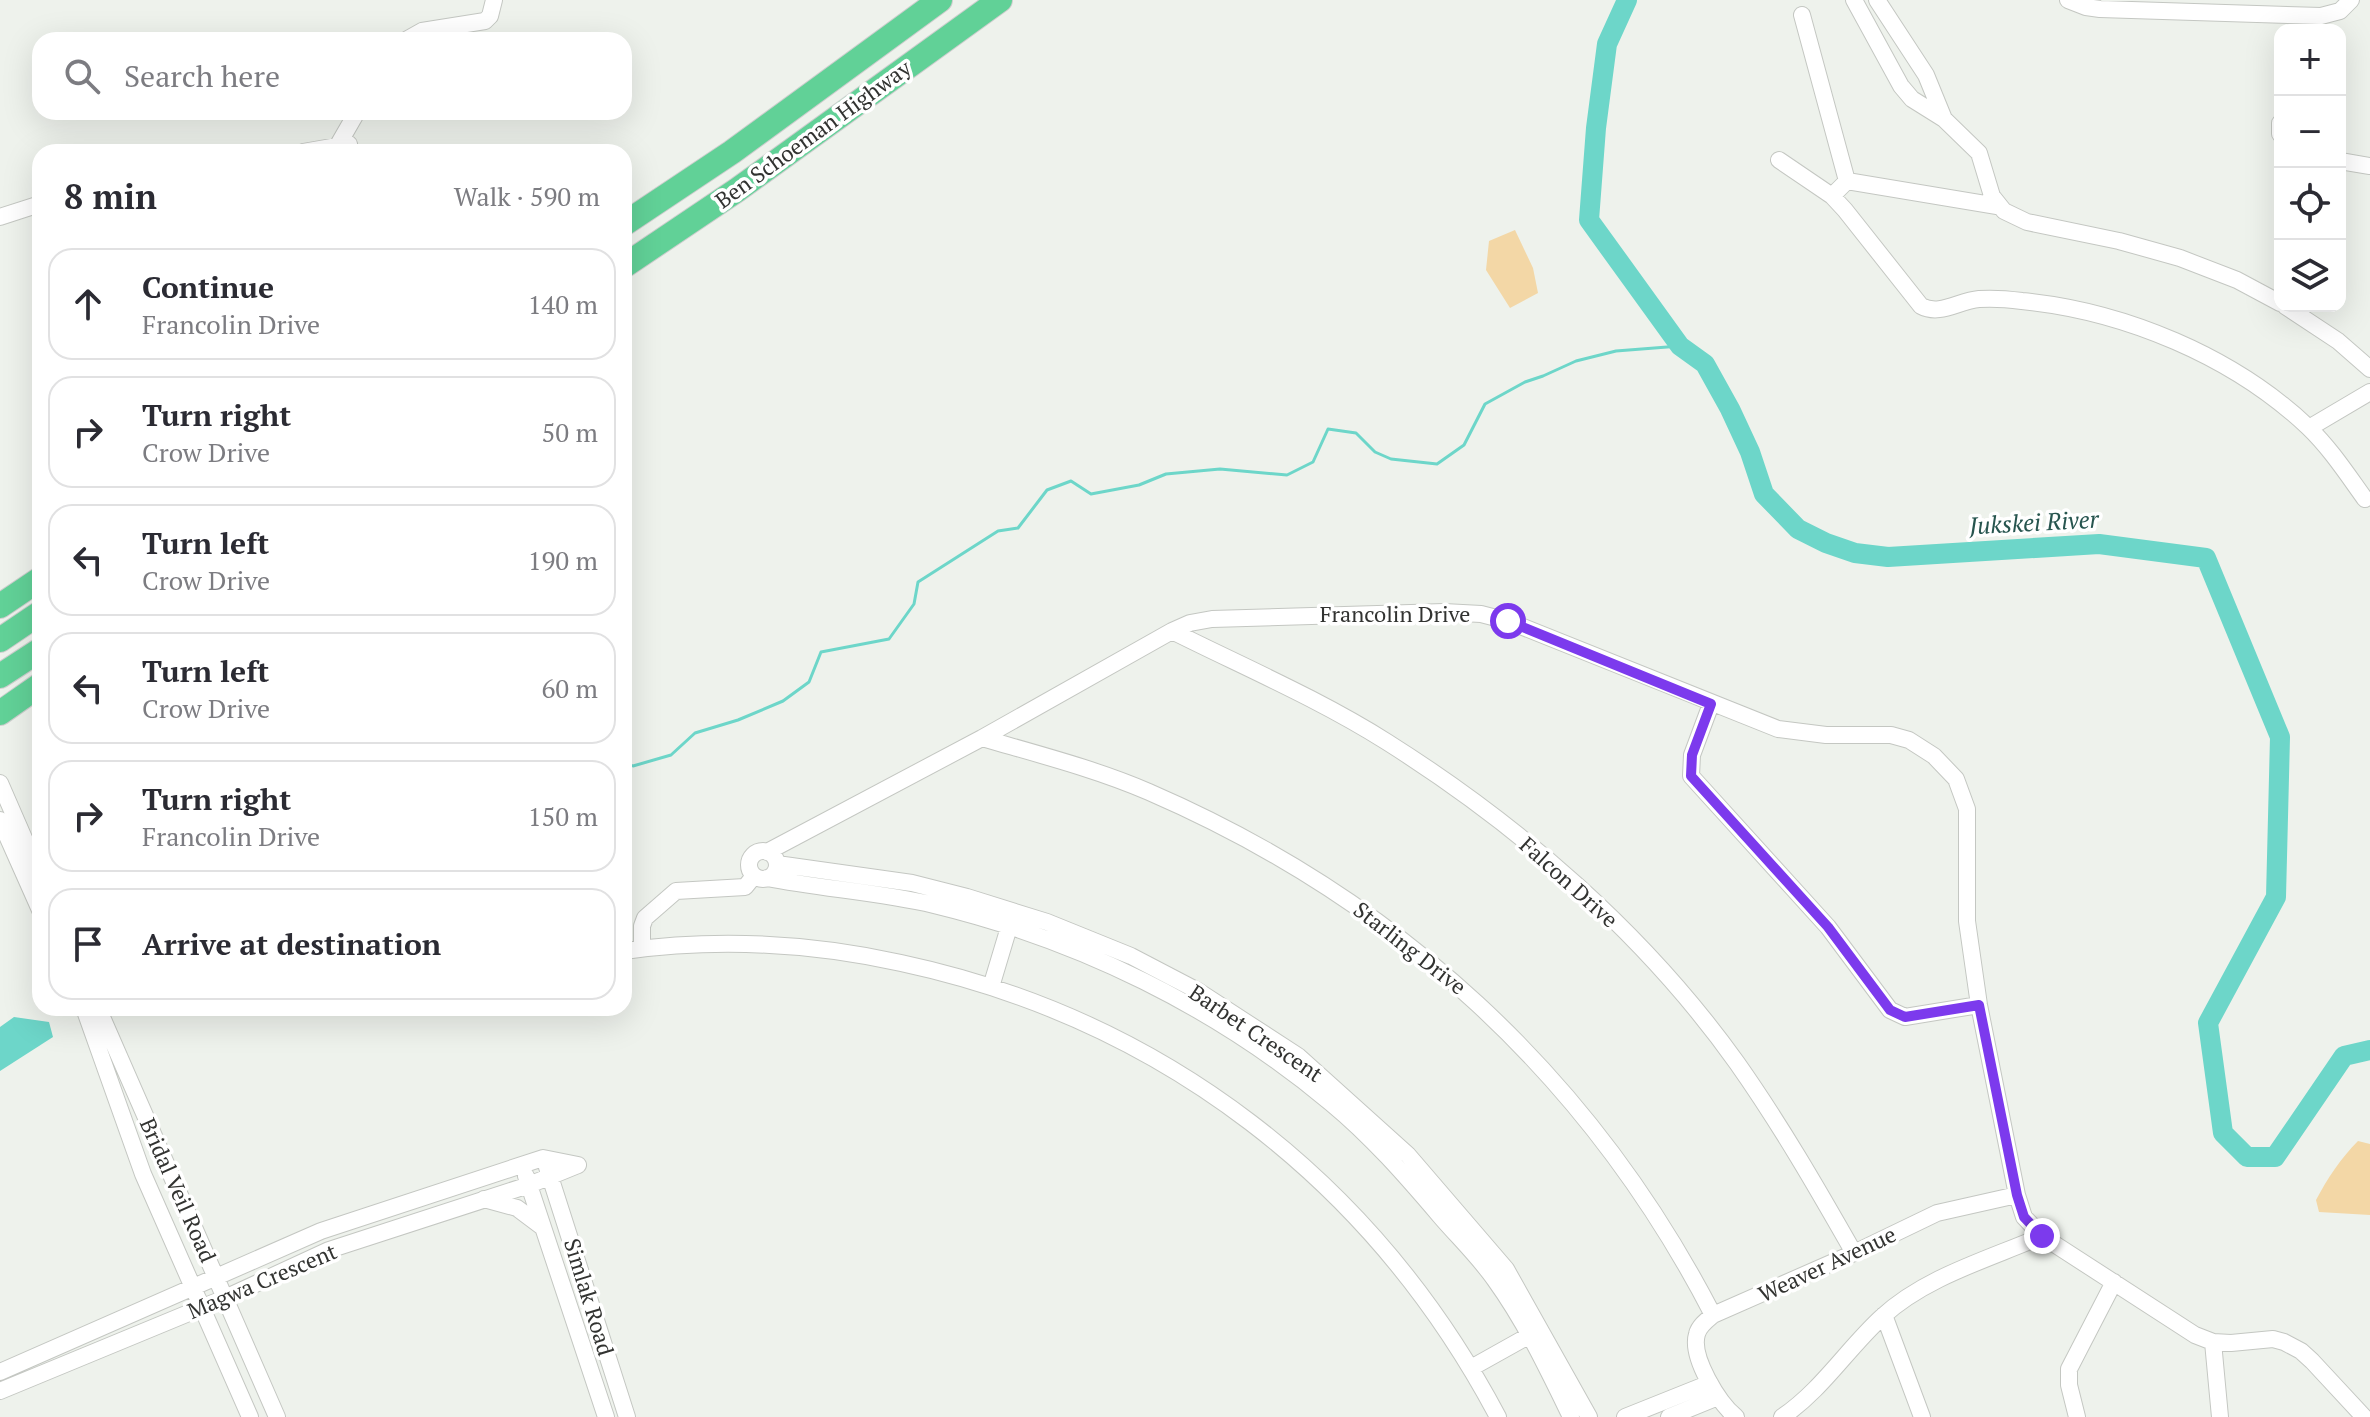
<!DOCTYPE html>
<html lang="en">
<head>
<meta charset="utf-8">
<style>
	body { margin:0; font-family:"PT Serif",serif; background:#f2f2f3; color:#2b2b33 }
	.controls { position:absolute; right:24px; top:24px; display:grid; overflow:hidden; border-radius:16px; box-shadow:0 8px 32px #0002 }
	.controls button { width:72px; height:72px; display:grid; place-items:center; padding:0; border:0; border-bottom:2px solid #e1e1e2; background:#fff; color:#2b2b33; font:40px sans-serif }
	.stop { position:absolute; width:24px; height:24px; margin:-18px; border:6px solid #7c3aed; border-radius:50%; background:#fff }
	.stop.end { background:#7c3aed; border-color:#fff; box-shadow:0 2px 8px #0008 }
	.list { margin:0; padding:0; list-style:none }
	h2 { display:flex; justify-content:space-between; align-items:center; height:104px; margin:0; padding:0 32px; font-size:34px }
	h2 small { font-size:26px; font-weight:400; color:#7c7c81 }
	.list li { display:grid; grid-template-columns:52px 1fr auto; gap:24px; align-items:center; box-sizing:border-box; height:112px; margin:0 16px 16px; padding:0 16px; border:2px solid #e1e1e2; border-radius:24px }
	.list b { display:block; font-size:30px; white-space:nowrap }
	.list p { margin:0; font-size:26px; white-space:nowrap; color:#7c7c81 }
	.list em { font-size:26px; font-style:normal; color:#7c7c81 }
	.icon { flex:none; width:44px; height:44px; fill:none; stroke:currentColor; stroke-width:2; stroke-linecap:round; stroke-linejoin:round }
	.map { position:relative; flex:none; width:2370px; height:1417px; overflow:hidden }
	.search { position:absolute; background:#fff; box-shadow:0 8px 32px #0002; left:32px; top:32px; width:600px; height:88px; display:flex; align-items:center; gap:20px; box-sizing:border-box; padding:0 28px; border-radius:24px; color:#7c7c81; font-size:30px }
	.panel { position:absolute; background:#fff; box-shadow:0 8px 32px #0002; left:32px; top:144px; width:600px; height:872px; border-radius:24px }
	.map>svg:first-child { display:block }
</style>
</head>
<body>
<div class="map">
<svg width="2370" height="1417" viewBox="0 0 2370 1417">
	<rect width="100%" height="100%" fill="#eef2ec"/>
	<path fill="#f3d7a6" d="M1515 230 1533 268 1538 293 1510 308 1486 270 1489 241Z
		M2358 1141 2370 1144V1215L2319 1212 2316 1200C2327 1179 2341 1158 2358 1141Z"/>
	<path fill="#6dd6c9" d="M14 1017 49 1022 53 1037 0 1071V1027Z"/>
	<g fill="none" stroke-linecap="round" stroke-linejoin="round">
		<path stroke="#6dd6c9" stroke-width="3" d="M624 762 633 766 671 755 695 733 738 720 783 701 809 682 821 652 889 639 914 604 918 582 998 531 1018 528 1047 490 1071 481 1091 494 1139 485 1166 474 1220 469 1287 475 1313 462 1328 429 1356 433 1375 452 1391 459 1437 464 1464 445 1485 404 1525 382 1543 376 1576 361 1616 351 1680 346"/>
		<path stroke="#6dd6c9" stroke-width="20" d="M1627 0 1607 44 1596 128 1589 220 1680 346 1705 364 1730 409 1750 452 1764 494 1798 529 1826 543 1855 553 1888 557 2099 544 2206 558 2280 737 2276 897 2208 1023 2223 1133 2247 1157H2275L2344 1056 2370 1050"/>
		<defs>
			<path id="minor" d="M1854 0 1901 86 1912 99 1944 119 1979 153 1992 196 2004 211 2027 222 2119 241 2180 258 2237 280 2280 303
				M1877 0 1926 75 1944 119
				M2068 0 2086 7 2100 9 2321 16 2340 11 2351 0
				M1802 15 1847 181
				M406 40 422 31 485 21 490 16 494 0
				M2280 123V134
				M338 145 357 112
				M303 152 349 144
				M1779 160 1832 196 1845 210 1921 306C1940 316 1958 301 1979 299 1993 298 2007 299 2022 301 2124 311 2233 356 2308 427 2330 448 2347 474 2365 499
				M2340 161 2370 166
				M1832 196 1847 181 1997 206
				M0 217 40 204
				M2285 306 2338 341 2370 369
				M2309 428 2370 392
				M1172 631C1244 667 1319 699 1387 742 1520 826 1645 934 1737 1063 1780 1124 1817 1188 1854 1253
				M1711 704 1692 755 1691 776 1828 927 1890 1010 1905 1017 1979 1005
				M982 738C1037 754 1096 769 1149 792 1396 899 1589 1075 1713 1315
				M0 783 40 875
				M0 820 40 910
				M749 865a14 14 0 1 1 28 0a14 14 0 1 1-28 0Z
				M767 852 982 738 1172 631 1190 623 1212 619 1444 612 1481 614 1508 621 1778 729 1826 735H1891L1909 740 1934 756 1956 779 1967 809V921L1979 1005 2017 1195 2024 1217 2042 1236 2195 1335 2213 1342 2231 1343 2273 1339 2284 1342 2301 1351 2312 1361 2364 1417
				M777 864 912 883 967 897 1047 922 1131 956 1198 991 1298 1056 1408 1155 1506 1269 1589 1417
				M767 878C823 889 879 892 934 905 1079 940 1216 1007 1331 1103 1371 1136 1406 1176 1440 1216 1458 1237 1479 1257 1495 1280 1526 1323 1548 1370 1571 1417
				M642 948V926L645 918 676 891 745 887 754 876
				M624 951C717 938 810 943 901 963 1162 1019 1373 1181 1498 1417
				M991 987 1009 927
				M84 1008 143 1174 250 1417
				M98 1008 277 1417
				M547 1167 627 1417
				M526 1176 606 1417
				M484 1199 517 1208 541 1226
				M1884 1315 1922 1417
				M2213 1342 2220 1417
				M1471 1368 1530 1335
				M0 1372 321 1231 543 1158 578 1165
				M0 1391 225 1298 329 1250 529 1185 578 1165
				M1625 1417 1710 1383
				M1669 1417 1718 1397
				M1736 1417C1719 1403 1690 1357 1697 1334 1699 1326 1707 1320 1713 1315L1854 1253 1937 1213 2017 1195
				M1782 1417C1821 1391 1848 1348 1882 1317 1925 1277 1989 1259 2042 1236
				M2077 1417 2069 1385V1369L2114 1282"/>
			<path id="highway" d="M624 224 732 152 940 0
				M624 266 737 190 1000 0
				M0 606 40 579
				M0 640 40 613
				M0 676 40 650
				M0 713 40 685"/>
		</defs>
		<use href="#minor" stroke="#c4c7c2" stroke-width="18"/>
		<use href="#highway" stroke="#cecece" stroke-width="26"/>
		<use href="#minor" stroke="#fff" stroke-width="16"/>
		<use href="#highway" stroke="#61d197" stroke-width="24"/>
	</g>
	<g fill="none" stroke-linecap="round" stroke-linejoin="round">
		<path stroke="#7c3aed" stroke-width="10" d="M1508 621 1711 704 1692 755 1691 776 1828 927 1890 1010 1905 1017 1979 1005 2017 1195 2024 1217 2042 1236"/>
	</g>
	<g text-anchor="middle" stroke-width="7" stroke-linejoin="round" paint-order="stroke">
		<g font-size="22" fill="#323331" stroke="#fff">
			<text transform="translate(813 134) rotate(-36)" y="8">Ben Schoeman Highway</text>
			<text x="1395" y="622">Francolin Drive</text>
			<text transform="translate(1569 882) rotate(42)" y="8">Falcon Drive</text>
			<text transform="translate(1410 948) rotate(38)" y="8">Starling Drive</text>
			<text transform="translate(1256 1033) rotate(34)" y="8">Barbet Crescent</text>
			<text transform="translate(178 1190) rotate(66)" y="8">Bridal Veil Road</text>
			<text transform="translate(1827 1264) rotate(-25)" y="8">Weaver Avenue</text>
			<text transform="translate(262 1281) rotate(-23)" y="8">Magwa Crescent</text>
			<text transform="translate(589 1297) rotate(73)" y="8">Simlak Road</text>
		</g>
		<g font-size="24" font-style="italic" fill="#27554f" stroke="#fff">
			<text transform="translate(2034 523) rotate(-3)" y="8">Jukskei River</text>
		</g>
	</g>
</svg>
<div class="controls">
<button>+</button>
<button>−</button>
<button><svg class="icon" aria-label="locate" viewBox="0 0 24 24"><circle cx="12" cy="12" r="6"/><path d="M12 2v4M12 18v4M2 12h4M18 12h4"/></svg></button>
<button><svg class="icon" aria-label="layers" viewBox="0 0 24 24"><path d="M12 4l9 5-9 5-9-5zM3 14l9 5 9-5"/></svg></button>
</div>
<div class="stop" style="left:1508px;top:621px"></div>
<div class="stop end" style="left:2042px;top:1236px"></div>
<div class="search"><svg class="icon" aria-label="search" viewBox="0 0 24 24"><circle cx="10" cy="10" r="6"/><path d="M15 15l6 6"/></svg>Search here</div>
<section class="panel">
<h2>8 min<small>Walk · 590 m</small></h2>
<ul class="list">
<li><svg class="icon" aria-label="ahead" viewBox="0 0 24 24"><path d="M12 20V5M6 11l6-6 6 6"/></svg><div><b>Continue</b><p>Francolin Drive</p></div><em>140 m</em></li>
<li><svg class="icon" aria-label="right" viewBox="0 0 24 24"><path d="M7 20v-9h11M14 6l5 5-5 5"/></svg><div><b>Turn right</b><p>Crow Drive</p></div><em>50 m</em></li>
<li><svg class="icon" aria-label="left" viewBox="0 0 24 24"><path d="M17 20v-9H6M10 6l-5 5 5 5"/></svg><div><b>Turn left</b><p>Crow Drive</p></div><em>190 m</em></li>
<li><svg class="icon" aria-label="left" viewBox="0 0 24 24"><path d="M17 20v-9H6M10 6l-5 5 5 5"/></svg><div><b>Turn left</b><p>Crow Drive</p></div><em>60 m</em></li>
<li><svg class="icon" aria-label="right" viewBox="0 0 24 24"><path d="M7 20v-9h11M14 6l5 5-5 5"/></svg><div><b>Turn right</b><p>Francolin Drive</p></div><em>150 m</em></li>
<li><svg class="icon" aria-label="arrive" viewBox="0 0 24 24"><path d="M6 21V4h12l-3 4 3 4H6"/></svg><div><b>Arrive at destination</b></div></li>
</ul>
</section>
</div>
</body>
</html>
